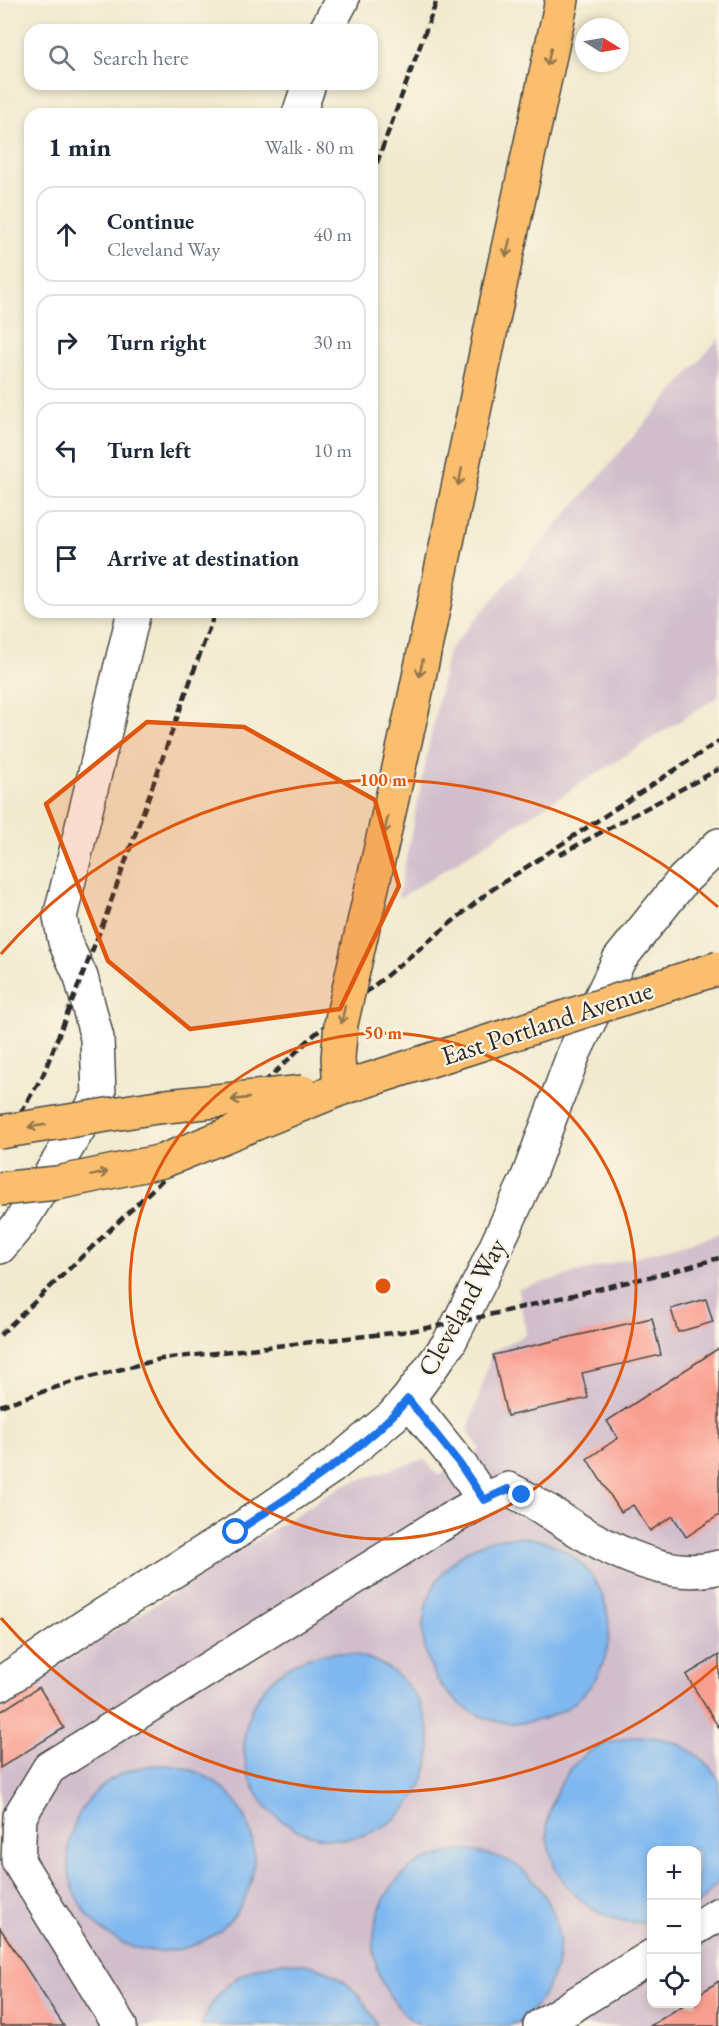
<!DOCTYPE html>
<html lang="en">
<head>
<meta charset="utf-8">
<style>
	body { margin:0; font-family:"EB Garamond",serif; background:#f2f2f3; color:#1f2937 }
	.controls { position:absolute; right:18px; bottom:18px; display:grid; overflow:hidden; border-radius:12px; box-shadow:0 3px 9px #0003 }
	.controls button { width:54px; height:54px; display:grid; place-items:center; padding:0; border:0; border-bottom:2px solid #e0e1e3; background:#fff; color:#1f2937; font:30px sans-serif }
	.compass { position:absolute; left:575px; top:18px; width:54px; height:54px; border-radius:50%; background:#fff; box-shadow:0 3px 9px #0003; rotate:101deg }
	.stop { position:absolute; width:18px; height:18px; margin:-14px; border:4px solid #1a73e8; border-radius:50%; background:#fff }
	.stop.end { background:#1a73e8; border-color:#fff; box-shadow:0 2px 6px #0008 }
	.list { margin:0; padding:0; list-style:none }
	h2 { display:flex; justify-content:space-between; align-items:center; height:78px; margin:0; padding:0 24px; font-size:26px }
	h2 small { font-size:20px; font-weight:400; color:#747a83 }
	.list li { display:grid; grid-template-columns:39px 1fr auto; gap:18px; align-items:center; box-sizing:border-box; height:96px; margin:0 12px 12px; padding:0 12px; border:2px solid #e0e1e3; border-radius:18px }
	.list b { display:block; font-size:22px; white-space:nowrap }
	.list p { margin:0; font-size:20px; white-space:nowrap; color:#747a83 }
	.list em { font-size:20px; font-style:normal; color:#747a83 }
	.icon { flex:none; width:33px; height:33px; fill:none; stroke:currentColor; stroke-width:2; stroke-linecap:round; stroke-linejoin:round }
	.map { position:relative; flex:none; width:719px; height:2026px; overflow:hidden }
	.search { position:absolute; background:#fff; box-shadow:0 3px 9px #0003; left:24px; top:24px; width:354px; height:66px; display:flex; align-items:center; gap:15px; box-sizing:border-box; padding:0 21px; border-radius:18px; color:#747a83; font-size:22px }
	.panel { position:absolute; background:#fff; box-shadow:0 3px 9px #0003; left:24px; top:108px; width:354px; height:510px; border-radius:18px }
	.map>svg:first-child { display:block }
</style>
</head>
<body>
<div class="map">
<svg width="719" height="2026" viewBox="0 0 719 2026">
	<rect width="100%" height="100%" fill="#fcf5e5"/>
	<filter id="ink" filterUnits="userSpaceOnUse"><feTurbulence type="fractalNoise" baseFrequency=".0167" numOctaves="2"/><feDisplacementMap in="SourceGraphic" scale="12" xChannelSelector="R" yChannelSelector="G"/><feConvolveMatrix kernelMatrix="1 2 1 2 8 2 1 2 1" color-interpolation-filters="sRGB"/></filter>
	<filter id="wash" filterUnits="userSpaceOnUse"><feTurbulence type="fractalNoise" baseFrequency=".008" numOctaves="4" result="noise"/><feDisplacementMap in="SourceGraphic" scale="24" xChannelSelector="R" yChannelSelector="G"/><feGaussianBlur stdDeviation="1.35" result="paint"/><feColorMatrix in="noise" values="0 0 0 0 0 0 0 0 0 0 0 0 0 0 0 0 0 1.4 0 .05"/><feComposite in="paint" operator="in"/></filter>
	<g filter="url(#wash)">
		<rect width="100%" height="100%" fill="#f1eacf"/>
		<path fill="#d1bdcc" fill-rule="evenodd" d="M719 338V696L398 899 448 651Z
			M719 1234V2026H0V1703L343 1485 424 1459 438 1476 480 1449 468 1431 492 1352 526 1334 518 1289ZM652 1850H696V2004H652Z"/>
		<path fill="#7fb8f0" stroke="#55728e" stroke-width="1.5" d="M423 1630a93 93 0 1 1 186 0a93 93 0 1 1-186 0Z
			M244 1746a93 93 0 1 1 186 0a93 93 0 1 1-186 0Z
			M637 1736C647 1737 657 1737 666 1740 687 1745 709 1762 719 1780V1881L697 1905 696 1850H652L651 1922C603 1928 557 1893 548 1844 543 1812 559 1778 582 1757 597 1744 618 1740 637 1736Z
			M68 1858a93 93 0 1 1 186 0a93 93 0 1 1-186 0Z
			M463 1850C482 1853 502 1855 519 1867 550 1889 570 1939 553 1975 544 1995 532 2018 510 2025 500 2026 484 2026 474 2026 460 2026 436 2026 424 2026 411 2023 400 2010 393 2000 362 1962 369 1901 408 1870 424 1857 444 1854 463 1850Z
			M285 1962C294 1963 304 1963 313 1966 343 1974 366 1998 377 2026H201C211 2000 229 1978 256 1968 265 1965 276 1964 285 1962Z"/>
		<g id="blocks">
			<path fill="#f99f91" d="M706 1299 713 1322 678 1332 671 1309Z
				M652 1318 661 1355 582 1373 588 1398 507 1416 493 1355Z
				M719 1348V1515L686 1537 673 1516 650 1531 633 1505 621 1512 587 1459 618 1438 607 1421Z
				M719 1655V1728L686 1675Z
				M39 1687 64 1728 0 1768V1712Z
				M0 1928 64 2026H0Z
				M719 1981V2026H650L685 2004H696V1996Z"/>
		</g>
	</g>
	<g filter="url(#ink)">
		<use href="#blocks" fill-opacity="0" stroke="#494844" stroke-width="1.5"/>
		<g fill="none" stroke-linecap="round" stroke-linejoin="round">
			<defs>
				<path id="minor" d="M326 30 342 0
					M299 114 309 84
					M0 1247 20 1223 99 1096 97 1038 81 977 65 942 60 917 134 612
					M408 1399 459 1463 484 1500
					M0 1684 87 1625 236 1532 333 1466 393 1416 408 1399 449 1343 482 1277 528 1177 574 1053 619 960 683 880 719 845
					M696 1928 719 1914
					M120 2026 18 1861 20 1816 49 1768 433 1529 484 1500 508 1489C536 1501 561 1521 588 1536 625 1557 676 1580 719 1567
					M540 2026 652 1956"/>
				<path id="highway" d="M413 706 502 276 562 0"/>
			</defs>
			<use href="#minor" stroke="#494844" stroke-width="36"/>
			<use href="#highway" stroke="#494844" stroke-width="36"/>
			<use href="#minor" stroke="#fff" stroke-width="33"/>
			<use href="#highway" stroke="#fabe6e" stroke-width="33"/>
			<path stroke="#2b2b2b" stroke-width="4.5" stroke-dasharray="9 4.5" stroke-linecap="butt" d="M372 176 437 0
				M559 855 719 769
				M0 1148 43 1075 104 921 215 612
				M0 1335 315 1034 490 891 719 741
				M0 1406 75 1381 161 1359 410 1331 459 1322 670 1272 719 1258"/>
			<defs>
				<path id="major-bridge" d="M0 1132 157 1107 303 1092
					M0 1189 57 1183 163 1161 340 1089 719 968"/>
				<path id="highway-bridge" d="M340 1089 338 1058 341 1024 413 706"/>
			</defs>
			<use href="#major-bridge" stroke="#494844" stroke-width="36" stroke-linecap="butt"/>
			<use href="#highway-bridge" stroke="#494844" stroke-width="36" stroke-linecap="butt"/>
			<use href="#major-bridge" stroke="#fabe6e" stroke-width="33"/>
			<use href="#highway-bridge" stroke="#fabe6e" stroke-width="33"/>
		</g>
		<defs><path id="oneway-shaft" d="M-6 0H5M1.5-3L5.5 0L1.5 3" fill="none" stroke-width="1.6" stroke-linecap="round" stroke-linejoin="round" transform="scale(1.5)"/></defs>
		<g stroke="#92744c">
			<use href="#oneway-shaft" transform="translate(549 57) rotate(103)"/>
			<use href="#oneway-shaft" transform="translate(508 248) rotate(102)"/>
			<use href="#oneway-shaft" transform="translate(460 477) rotate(102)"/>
			<use href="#oneway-shaft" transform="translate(421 668) rotate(102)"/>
			<use href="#oneway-shaft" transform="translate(386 825) rotate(103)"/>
			<use href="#oneway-shaft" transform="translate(343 1015) rotate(102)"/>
			<use href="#oneway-shaft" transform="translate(240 1099) rotate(174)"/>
			<use href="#oneway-shaft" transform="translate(37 1126) rotate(172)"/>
			<use href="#oneway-shaft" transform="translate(99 1174) rotate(-12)"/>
		</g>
	</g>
	<g fill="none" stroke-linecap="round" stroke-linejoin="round" filter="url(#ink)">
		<path stroke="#1a73e8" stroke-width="8" d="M236 1532C295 1492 361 1453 408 1399L459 1463 484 1500 508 1489 522 1495"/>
	</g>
	<path fill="#df570e" fill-opacity="0.2" stroke="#df570e" stroke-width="4.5" stroke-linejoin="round" d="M147 722 244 727 375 800 399 886 340 1009 190 1029 108 961 46 804Z"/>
	<g fill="none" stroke="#df570e" stroke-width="3">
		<circle cx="383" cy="1286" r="253"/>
		<path d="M718 1665A506 506 0 0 1 1 1618M1 954A506 506 0 0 1 718 907"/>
	</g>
	<g text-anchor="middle" stroke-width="4.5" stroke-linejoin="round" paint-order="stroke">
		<g font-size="27" fill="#2b2b2b" stroke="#fcf5e5">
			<text transform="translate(547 1023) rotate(-18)" y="9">East Portland Avenue</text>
			<text transform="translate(462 1307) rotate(-61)" y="9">Cleveland Way</text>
		</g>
	</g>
	<circle cx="383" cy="1286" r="9" fill="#df570e" stroke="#fcf5e5" stroke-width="3"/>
	<g font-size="18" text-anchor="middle" font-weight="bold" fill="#df570e" stroke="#fcf5e5" stroke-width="4.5" stroke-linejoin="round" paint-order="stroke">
		<text x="383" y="786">100 m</text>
		<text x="383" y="1039">50 m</text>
	</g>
</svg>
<div class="controls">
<button>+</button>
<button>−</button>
<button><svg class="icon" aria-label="locate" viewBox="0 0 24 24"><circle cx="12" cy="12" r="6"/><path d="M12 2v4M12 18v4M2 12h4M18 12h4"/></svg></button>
</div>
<svg class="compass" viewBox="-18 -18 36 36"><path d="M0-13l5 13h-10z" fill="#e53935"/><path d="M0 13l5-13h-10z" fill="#747a83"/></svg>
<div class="stop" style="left:236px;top:1532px"></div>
<div class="stop end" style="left:522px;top:1495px"></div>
<div class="search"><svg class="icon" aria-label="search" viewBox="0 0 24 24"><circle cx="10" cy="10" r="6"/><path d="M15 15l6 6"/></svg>Search here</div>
<section class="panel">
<h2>1 min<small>Walk · 80 m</small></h2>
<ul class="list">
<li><svg class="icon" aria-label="ahead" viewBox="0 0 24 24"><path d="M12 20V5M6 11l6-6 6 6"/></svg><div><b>Continue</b><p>Cleveland Way</p></div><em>40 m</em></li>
<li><svg class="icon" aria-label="right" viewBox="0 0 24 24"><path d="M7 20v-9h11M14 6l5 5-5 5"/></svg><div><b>Turn right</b></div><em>30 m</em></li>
<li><svg class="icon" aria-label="left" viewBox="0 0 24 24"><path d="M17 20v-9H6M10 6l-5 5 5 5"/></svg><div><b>Turn left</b></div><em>10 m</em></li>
<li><svg class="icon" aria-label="arrive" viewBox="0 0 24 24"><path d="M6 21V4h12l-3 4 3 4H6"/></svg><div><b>Arrive at destination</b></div></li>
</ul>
</section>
</div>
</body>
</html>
